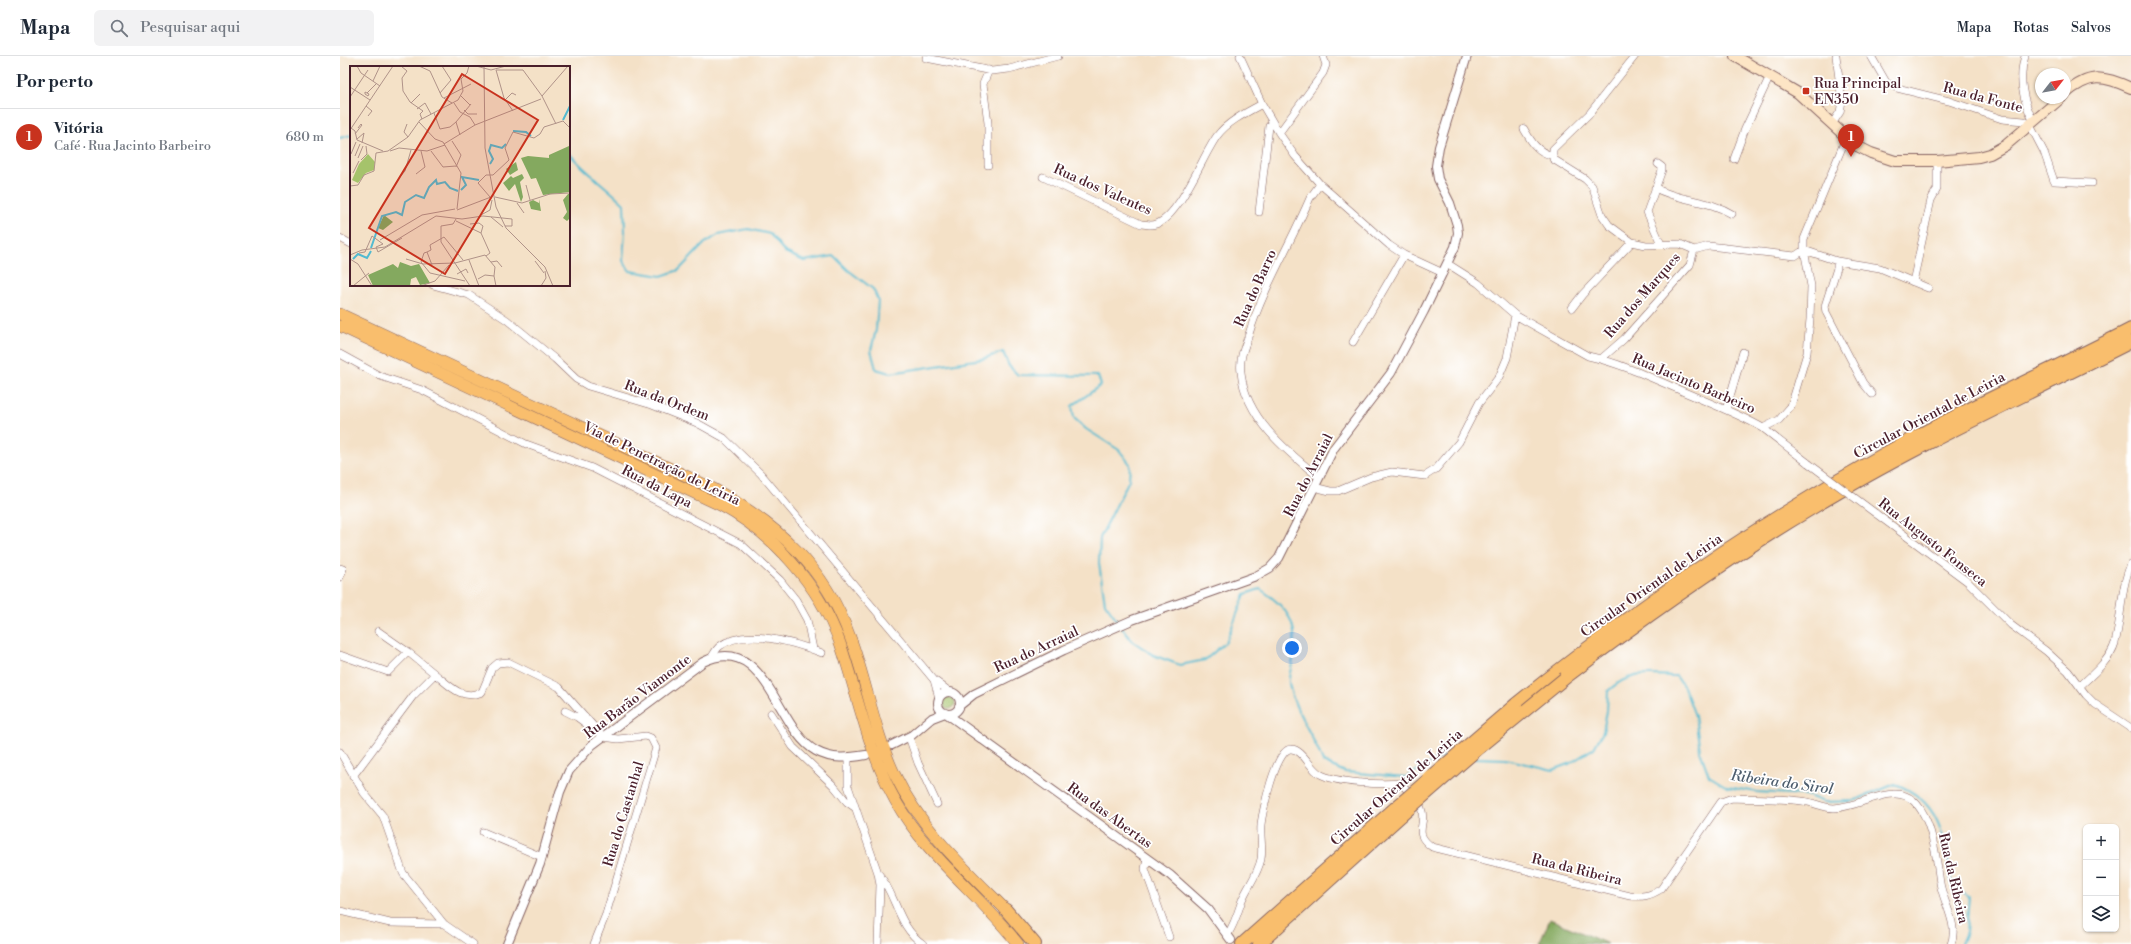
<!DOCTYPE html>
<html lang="pt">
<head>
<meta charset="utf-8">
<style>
	body { margin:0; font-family:"Libre Bodoni",serif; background:#f2f2f3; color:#1f2937 }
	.controls { position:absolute; right:12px; bottom:12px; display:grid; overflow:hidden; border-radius:6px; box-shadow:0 1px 3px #0004 }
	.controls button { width:36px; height:36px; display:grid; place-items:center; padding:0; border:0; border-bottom:1px solid #e0e1e3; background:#fff; color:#1f2937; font:20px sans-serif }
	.compass { position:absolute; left:1695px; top:12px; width:36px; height:36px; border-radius:50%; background:#fff; box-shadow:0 1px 3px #0004; rotate:59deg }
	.you { position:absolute; left:952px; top:592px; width:14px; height:14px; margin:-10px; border:3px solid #fff; border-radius:50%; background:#1a73e8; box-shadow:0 0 0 6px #1a73e833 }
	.badge { display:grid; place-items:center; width:26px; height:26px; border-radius:50%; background:#c8321e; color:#fff; font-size:13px; font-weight:700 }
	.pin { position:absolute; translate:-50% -33px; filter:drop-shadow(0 1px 2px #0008) }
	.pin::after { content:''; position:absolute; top:21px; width:14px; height:12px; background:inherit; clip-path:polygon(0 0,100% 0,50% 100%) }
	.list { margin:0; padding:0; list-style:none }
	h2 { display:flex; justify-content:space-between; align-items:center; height:52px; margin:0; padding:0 16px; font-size:17px }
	h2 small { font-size:13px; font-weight:400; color:#747a83 }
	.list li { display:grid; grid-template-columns:26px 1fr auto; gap:12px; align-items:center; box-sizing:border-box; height:56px; padding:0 16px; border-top:1px solid #e0e1e3 }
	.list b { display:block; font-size:15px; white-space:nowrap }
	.list p { margin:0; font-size:13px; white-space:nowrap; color:#747a83 }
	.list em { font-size:13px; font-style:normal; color:#747a83 }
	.icon { flex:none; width:22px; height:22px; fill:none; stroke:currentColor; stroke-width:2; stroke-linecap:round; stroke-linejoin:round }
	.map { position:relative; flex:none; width:1791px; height:888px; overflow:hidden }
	header { display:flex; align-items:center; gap:24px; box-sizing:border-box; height:56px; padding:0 20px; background:#fff; border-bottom:1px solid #e0e1e3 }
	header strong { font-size:19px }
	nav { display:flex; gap:22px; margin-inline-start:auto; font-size:14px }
	.search { width:280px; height:36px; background:#f2f2f3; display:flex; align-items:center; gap:10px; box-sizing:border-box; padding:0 14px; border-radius:6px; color:#747a83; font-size:15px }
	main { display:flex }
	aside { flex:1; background:#fff }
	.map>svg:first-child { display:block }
</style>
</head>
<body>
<header>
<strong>Mapa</strong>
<div class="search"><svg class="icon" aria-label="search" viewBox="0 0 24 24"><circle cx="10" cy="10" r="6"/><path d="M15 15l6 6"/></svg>Pesquisar aqui</div>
<nav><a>Mapa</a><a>Rotas</a><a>Salvos</a></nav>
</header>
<main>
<aside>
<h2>Por perto<small></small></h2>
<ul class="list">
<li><span class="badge">1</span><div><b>Vitória</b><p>Café · Rua Jacinto Barbeiro</p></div><em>680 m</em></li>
</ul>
</aside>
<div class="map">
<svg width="1791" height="888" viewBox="0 0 1791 888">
	<rect width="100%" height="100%" fill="#fff"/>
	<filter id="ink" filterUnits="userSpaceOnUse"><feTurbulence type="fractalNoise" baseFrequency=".025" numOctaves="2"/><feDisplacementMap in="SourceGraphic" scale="8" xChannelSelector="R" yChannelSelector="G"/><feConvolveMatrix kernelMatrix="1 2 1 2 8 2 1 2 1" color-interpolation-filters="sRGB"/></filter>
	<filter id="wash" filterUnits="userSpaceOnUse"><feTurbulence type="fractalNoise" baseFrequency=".012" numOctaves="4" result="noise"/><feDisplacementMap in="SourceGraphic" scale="16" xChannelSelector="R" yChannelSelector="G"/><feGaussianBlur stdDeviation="0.9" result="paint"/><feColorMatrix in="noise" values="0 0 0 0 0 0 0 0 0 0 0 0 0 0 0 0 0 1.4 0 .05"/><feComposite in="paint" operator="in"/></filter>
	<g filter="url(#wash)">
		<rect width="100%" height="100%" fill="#f4e1c7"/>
		<path fill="#a5c36b" stroke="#78714b" d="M603 647a6 6 0 1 1 12 0a6 6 0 1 1-12 0Z"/>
		<path fill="#84a95f" stroke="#676445" d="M1210 863 1268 888H1199Z"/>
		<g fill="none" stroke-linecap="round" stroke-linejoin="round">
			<path stroke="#52bad0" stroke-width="2" d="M0 82 11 79
				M229 97C245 116 266 130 284 148L285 175 283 205 290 215 321 220 339 214 365 187 378 179 408 173 430 178 445 196 464 205 494 200 508 214 533 233 538 244 536 274 531 294 536 313 550 317 642 303 663 296 669 310 678 319 758 320 761 329 732 350 734 362 746 373 779 394 790 408 789 424 760 482 759 507 765 547 780 568
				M782 571 791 584 813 599 840 609 865 604 886 586 905 538 920 533C949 552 959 568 953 603 952 611 948 620 949 627 954 656 974 679 983 706L1005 716 1066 721 1101 701H1107
				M1135 702 1165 703 1213 714 1229 708 1254 692 1263 676 1267 655 1268 635C1290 614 1309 619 1336 620L1344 631 1355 660 1360 695 1369 720 1387 731 1417 736 1466 739 1484 746 1513 745 1555 728C1603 745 1605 786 1612 830L1629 841 1626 876 1621 888"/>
		</g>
	</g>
	<g filter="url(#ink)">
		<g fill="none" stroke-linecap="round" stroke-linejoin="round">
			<defs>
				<path id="minor" d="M900 0 922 48 939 77 955 100 980 128 1049 189 1064 199 1103 217
					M1531 0 1546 26 1557 32 1609 45 1662 63 1684 65 1690 69 1704 96 1714 125 1752 127
					M1685 0C1678 22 1683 46 1694 66
					M586 2 652 15 669 13 718 0
					M1492 68 1500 56 1502 45 1496 0
					M1184 73C1191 85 1197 96 1211 99
					M939 77 983 17 986 9 983 0
					M1394 103 1405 73 1430 20
					M1318 108 1322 111V114L1307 156 1321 188
					M648 109V67L643 28 649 14
					M703 121 801 168C804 168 808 169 811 169 837 169 863 98 877 80 887 66 907 56 922 48
					M1315 132C1341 146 1368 143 1392 158
					M919 156 929 70 933 67
					M0 182 11 188
					M1354 194 1369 190 1455 200 1464 194 1497 205 1540 212 1588 232
					M1497 205V212L1485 250 1486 256 1523 327 1532 338
					M1108 208 1138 227 1175 259 1248 300C1280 307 1312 322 1342 335 1369 347 1397 357 1423 372L1439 364 1451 350 1467 297 1470 263 1471 230 1464 194V183L1506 82
					M1573 226 1591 144 1597 133V105
					M93 229 129 239 167 264 215 303 236 323 248 330 312 349 357 367 384 382 421 418 594 624 610 636
					M1232 252 1242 239 1292 186
					M1013 286 1064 199
					M0 298 40 320 82 334 186 388 252 412 401 488 440 524 456 544 467 564 473 593
					M1261 303 1284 283 1350 209 1354 194 1340 188 1306 189 1292 186 1269 169 1262 159 1252 130 1245 123 1213 103V93L1250 57 1295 0
					M1386 354 1403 296
					M1423 372 1468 407
					M979 421C946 395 905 361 901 316 899 304 904 292 908 281 923 232 950 189 970 142L980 128
					M974 431 990 435H998L1031 421 1052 416 1085 420 1096 413 1119 386 1139 347 1159 321 1167 302 1175 259
					M1535 457 1628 526 1671 569 1706 595 1728 615 1746 639 1755 648 1791 672
					M0 512 3 513 0 521
					M38 575 68 596
					M0 599 48 616 68 596 95 618 73 640 13 720
					M371 602C374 598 376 593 380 590 405 571 456 587 482 597
					M95 618C110 630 122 645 142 636L152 612 158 607 168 606 219 631 263 681 278 683 306 680 311 682 316 692 266 858 254 888
					M594 624 599 642
					M1740 630C1753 618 1770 604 1775 587 1782 561 1780 533 1791 508
					M225 655 237 661 249 670
					M431 657 453 691 493 729 507 746 514 751
					M569 681 578 707 597 748
					M0 696 24 737 43 760 63 817 104 868 133 888
					M508 702V730L538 817 540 829 538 888
					M143 776 202 801
					M807 803 805 813 829 881
					M538 817C557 839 557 870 583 888
					M0 855 50 867 104 868
					M888 878C895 867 898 856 902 844 908 830 918 818 921 803 923 792 920 780 921 769 922 757 936 692 951 693 963 693 970 713 980 718 996 727 1042 729 1061 727 1067 735 1078 744 1081 752 1088 769 1071 776 1092 791L1290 840C1303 841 1310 840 1321 833L1381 746 1392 742C1415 743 1439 742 1462 745 1473 746 1484 752 1494 752 1515 751 1533 739 1553 738 1591 735 1596 801 1600 827 1603 846 1619 869 1611 888"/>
				<path id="tertiary" d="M598 647a11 11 0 1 1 22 0a11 11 0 1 1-22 0Z
					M619 650 634 638 724 594 792 564 916 520 930 512 939 502 994 392 1051 317 1084 255 1115 191 1118 177 1117 169 1110 147 1098 123 1096 110 1099 91 1127 0
					M607 658 830 819 868 853 891 884
					M552 689 572 679 592 662 605 657
					M167 888 200 808 220 736 229 715 252 689 363 606C426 575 436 673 476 695 492 704 508 702 526 699"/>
				<path id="secondary" d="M1395 0 1458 37 1515 89 1531 97 1555 105H1597L1639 101 1650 98 1666 89 1721 42
					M1725 38C1749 17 1763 19 1791 32"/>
				<path id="trunk" d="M0 258 374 433C437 468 485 511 510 581 527 626 534 675 555 719 581 773 625 813 666 854
					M0 270 380 449C434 478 479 529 500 587 518 640 528 695 555 744 586 800 639 838 678 888"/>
				<path id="motorway" d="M1225 622C1305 561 1387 503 1474 451 1576 389 1685 340 1791 286
					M1176 648C1291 555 1413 471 1542 399 1623 353 1708 316 1791 273
					M666 854 695 888
					M902 888 1055 752
					M919 888 1062 759"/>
			</defs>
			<use href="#minor" stroke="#866362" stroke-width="8"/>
			<use href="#tertiary" stroke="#866362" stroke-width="10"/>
			<use href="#secondary" stroke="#866362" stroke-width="12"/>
			<use href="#trunk" stroke="#866362" stroke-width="12"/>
			<use href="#motorway" stroke="#866362" stroke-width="14"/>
			<use href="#minor" stroke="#fff" stroke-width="7"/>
			<use href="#tertiary" stroke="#fff" stroke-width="8"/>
			<use href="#secondary" stroke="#fde5c5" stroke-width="10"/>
			<use href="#trunk" stroke="#f9be6d" stroke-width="11"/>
			<use href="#motorway" stroke="#f9be6d" stroke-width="12"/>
			<defs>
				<path id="minor-bridge" d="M1468 407 1535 457"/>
				<path id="motorway-bridge" d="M1055 752 1176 648
					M1062 759 1139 692 1225 622"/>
			</defs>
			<use href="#minor-bridge" stroke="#866362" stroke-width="8" stroke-linecap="butt"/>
			<use href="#motorway-bridge" stroke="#866362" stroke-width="14" stroke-linecap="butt"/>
			<use href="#minor-bridge" stroke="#fff" stroke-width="7"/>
			<use href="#motorway-bridge" stroke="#f9be6d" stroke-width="12"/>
		</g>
	</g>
	<rect fill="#c8321e" stroke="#fff" stroke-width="1.5" x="1462" y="31" width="8" height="8" rx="2"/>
	<g text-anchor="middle" stroke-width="3.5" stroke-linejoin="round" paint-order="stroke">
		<g font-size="14" fill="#4a1f2b" stroke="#fff" text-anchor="start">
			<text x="1474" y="32">Rua Principal<tspan x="1474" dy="16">EN350</tspan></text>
		</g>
		<g font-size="14" fill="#4a1f2b" stroke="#fff">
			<text transform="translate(1643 41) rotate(15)" y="5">Rua da Fonte</text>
			<text transform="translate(763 133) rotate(24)" y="5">Rua dos Valentes</text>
			<text transform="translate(915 232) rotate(-66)" y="5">Rua do Barro</text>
			<text transform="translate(1302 239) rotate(-49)" y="5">Rua dos Marques</text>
			<text transform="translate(1354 327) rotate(23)" y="5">Rua Jacinto Barbeiro</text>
			<text transform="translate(327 344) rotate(21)" y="5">Rua da Ordem</text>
			<text transform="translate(1589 359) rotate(-28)" y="5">Circular Oriental de Leiria</text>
			<text transform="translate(322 407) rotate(26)" y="5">Via de Penetração de Leiria</text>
			<text transform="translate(968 419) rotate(-63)" y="5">Rua do Arraial</text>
			<text transform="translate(317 430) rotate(27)" y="5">Rua da Lapa</text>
			<text transform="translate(1593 486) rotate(38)" y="5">Rua Augusto Fonseca</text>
			<text transform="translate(1311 529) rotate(-35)" y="5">Circular Oriental de Leiria</text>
			<text transform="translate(696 593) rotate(-25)" y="5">Rua do Arraial</text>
			<text transform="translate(297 640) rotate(-37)" y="5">Rua Barão Viamonte</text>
			<text transform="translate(1056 731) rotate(-41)" y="5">Circular Oriental de Leiria</text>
			<text transform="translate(283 758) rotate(-73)" y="5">Rua do Castanhal</text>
			<text transform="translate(770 759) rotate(36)" y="5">Rua das Abertas</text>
			<text transform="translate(1237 813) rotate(14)" y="5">Rua da Ribeira</text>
			<text transform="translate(1614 822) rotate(77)" y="5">Rua da Ribeira</text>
		</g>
		<g font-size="15" font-style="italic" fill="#4d5d6d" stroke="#fff">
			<text transform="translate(1442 726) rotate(8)" y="5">Ribeira do Sirol</text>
		</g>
	</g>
	<g transform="translate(10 10)">
		<rect width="220" height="220" fill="#f4e1c7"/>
		<path d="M18 88 25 96 24 104 16 107 8 117 2 114 9 98Z" fill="#a5c36b"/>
		<path d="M220 76V126L193 129 186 112 181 113 171 92 178 90 199 92V89L219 80ZM166 96 168 104 160 109 156 103ZM172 108 174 112 170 116 173 131 171 136 165 118 159 125 153 117 161 110 163 112ZM218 128H220V152L217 155 213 152 217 146 213 134ZM189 133 191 145 181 143 179 136 183 134 189 137ZM34 149 43 156 33 164 28 162ZM50 196 61 200 69 198 80 217 70 219 66 211 61 213 60 220H23L18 209 43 198 48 202Z" fill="#84a95f"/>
		<path fill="none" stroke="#52bad0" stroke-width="2" d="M213 54 220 40M163 65 176 66 181 70M140 98 143 93 139 85 141 79 152 82 156 78M111 124 116 119 112 111 129 114M21 182 32 150 46 146 52 149 55 136 66 129 74 132 79 121 86 114 87 118 95 116 100 122 108 125M3 193 8 188 17 192 21 185"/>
		<path fill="none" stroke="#b09389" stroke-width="1" d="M7 0 11 7 30 20M51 0 57 5 52 12 53 25 60 36 73 45 70 48 72 53M69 0 80 5 92 31 102 37M126 0 141 4 156 0M134 0 135 82 146 141 156 162 195 201 203 220M23 15 30 0M0 21 20 34M15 26 19 28 18 30 15 28ZM17 27 26 18M90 27 101 14 92 0M111 30 120 39M192 30 218 0M0 31 18 4M94 32 121 18M155 34 162 27 166 29M61 37 70 28M16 40 22 45 18 50M67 43 75 37 81 48M114 44 118 48H127M163 45 154 32 146 4H173L192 30 206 58M84 47 90 63 100 61 106 56 110 69M69 56 85 73 93 76 111 107 107 143M106 56 121 38M57 58 54 66 58 71M125 59 191 33M1 62 5 65 7 74 33 85M0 64 43 0M5 68 12 59 11 58 8 62M7 73 14 67 12 77M102 75 111 89 106 101M94 78 125 59 120 51 110 46 104 37M40 85 49 82 77 85 95 79M81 85 93 101 106 100M1 88 6 76M5 90 10 78M8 92 13 80M11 94 17 88 16 80M3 107 9 95M66 108 75 101 71 85M49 112 55 105 61 84M176 119 180 134M0 120 8 119 14 109 24 105 26 87 38 85 58 71 70 54 108 34 113 25 111 13 117 7 119 0M140 131 128 117 136 109H143L159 94 155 82 163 66 184 72 190 68 194 61 213 55 220 62M145 131 172 137 200 128 220 127M167 137 174 147M107 144 141 131M131 149 140 144 142 134M141 151 153 161M106 153 103 158 91 160V176L120 220M106 155 131 167 140 187 136 190M120 158 129 157 133 160 131 167M30 174 72 149 105 143M77 186 81 184 80 179 94 171 113 194M9 187 15 186 22 170 33 178 26 181 28 186 52 172M0 189 12 184 35 181 86 150 112 153 133 150 162 153V160H155M0 193 8 198 22 220M56 193 73 198 105 197M119 194 129 220M185 195 194 207M141 196 147 195 152 201M105 197 135 189 145 201 144 210M82 199 77 186 74 187 71 196 80 207 115 215M107 208 116 203 118 207M128 213 135 209 144 210 146 220M3 220 19 207M71 220 85 215 99 199M191 220 196 212 195 205"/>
		<path fill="#c8321e" fill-opacity="0.15" stroke="#c8321e" stroke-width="2" d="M112 8 188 54 95 208 19 162Z"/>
		<rect width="220" height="220" fill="none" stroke="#4a1f2b" stroke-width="2"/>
	</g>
</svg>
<div class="controls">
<button>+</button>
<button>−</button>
<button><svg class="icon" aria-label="layers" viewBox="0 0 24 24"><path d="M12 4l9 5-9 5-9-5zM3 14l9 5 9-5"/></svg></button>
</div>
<svg class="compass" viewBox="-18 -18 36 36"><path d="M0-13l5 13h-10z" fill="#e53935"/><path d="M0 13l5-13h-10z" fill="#747a83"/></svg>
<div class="you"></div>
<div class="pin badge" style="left:1511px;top:101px">1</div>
</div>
</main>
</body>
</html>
